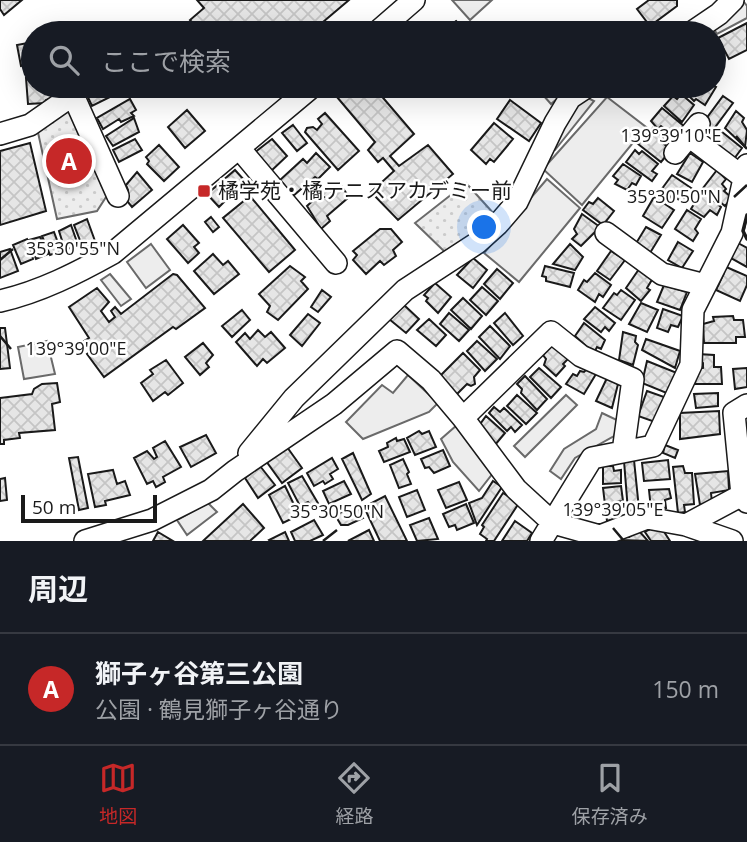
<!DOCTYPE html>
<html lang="ja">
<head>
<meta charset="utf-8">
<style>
	body { margin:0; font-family:"Open Sans","Noto Sans JP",sans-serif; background:#20242c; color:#f1f3f6 }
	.scale { position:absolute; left:21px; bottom:18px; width:136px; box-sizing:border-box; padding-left:7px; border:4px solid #1a1a1a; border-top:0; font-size:19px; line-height:24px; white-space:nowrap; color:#1a1a1a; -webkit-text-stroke:5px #fff; paint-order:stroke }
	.you { position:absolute; left:485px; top:228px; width:24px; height:24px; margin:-18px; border:5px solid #fff; border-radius:50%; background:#1a73e8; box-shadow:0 0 0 10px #1a73e833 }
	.badge { display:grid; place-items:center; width:46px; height:46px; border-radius:50%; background:#c62828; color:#fff; font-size:23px; font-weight:700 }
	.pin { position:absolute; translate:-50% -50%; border:4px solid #fff; box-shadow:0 2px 7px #0006 }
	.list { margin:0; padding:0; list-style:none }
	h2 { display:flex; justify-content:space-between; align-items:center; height:91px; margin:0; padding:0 28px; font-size:30px }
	h2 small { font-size:23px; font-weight:400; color:#9ea1a6 }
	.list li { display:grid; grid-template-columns:46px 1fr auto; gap:21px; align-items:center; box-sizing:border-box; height:112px; padding:0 28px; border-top:2px solid #363941 }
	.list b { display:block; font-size:26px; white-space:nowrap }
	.list p { margin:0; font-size:23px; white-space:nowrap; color:#9ea1a6 }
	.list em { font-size:23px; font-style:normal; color:#9ea1a6 }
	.icon { flex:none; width:38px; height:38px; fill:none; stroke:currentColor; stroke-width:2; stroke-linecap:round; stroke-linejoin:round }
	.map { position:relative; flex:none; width:747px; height:541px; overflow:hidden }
	.search { position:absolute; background:#171b24; box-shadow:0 7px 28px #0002; left:21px; right:21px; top:21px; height:77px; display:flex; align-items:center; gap:18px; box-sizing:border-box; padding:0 24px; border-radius:38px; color:#9ea1a6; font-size:26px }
	.sheet { height:203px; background:#171b24 }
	nav { display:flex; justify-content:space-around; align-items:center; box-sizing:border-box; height:98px; border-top:2px solid #363941; background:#171b24; font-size:19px; color:#9ea1a6 }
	nav a { display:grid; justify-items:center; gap:4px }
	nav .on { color:#c62828 }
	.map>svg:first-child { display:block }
</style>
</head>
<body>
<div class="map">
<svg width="747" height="541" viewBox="0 0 747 541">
	<defs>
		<pattern id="park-dots" width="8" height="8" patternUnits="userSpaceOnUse" patternTransform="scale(1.75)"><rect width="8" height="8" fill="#ededed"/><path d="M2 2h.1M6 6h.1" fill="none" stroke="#cbcbcb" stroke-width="1.8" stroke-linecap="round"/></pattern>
		<pattern id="building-cross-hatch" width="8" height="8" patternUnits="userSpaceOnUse" patternTransform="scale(1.75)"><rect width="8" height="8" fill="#e6e6e6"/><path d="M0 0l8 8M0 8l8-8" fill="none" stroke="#c5c5c5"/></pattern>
	</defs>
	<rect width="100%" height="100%" fill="#fff"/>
	<path fill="url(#park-dots)" stroke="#6a6a6a" stroke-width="2" d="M69 107 108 194 97 211 57 219 37 128Z
		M466 183 495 215 448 255 415 223Z"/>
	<path fill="#ededed" stroke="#6a6a6a" stroke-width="2" d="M452 0H492L470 20Z
		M744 2 747 6V18L717 34 712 26Z
		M535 86H572L551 104Z
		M584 96 594 101 555 150 546 148Z
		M607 97 646 127 582 205 543 169Z
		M547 179 580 208 519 282 484 253Z
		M151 244 170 270 146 288 127 262Z
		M110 274 131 299 121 306 101 280Z
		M47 341 55 374 24 379 18 347Z
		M408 375 438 403 429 412 363 439 346 422 382 385 393 393Z
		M566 395 577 405 525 457 514 446Z
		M602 413 619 421 614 436 575 458 561 479 550 471 564 449 596 429Z
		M457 425 493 473 479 491 453 462 441 439Z
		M208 503 217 512 187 535 177 520Z"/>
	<path fill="url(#building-cross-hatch)" stroke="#1a1a1a" stroke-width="2" d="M0 0H22L4 15 0 9Z
		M197 0H349L310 33H201L190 20 204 8Z
		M649 0H677V6L650 26 637 9Z
		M456 21 466 33H440Z
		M747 23V50L729 59 718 38Z
		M33 42V63L21 66 17 45Z
		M26 78H33V86H61L62 95 46 100 45 103 28 104Z
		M94 86H115L118 93 92 106 86 93 95 88Z
		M134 86H154L141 95Z
		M356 86H373L414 134 390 156 399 166 428 145 453 174 398 220 371 192 394 171 383 158 378 162 368 150 375 142 337 97 346 89 348 92Z
		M666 86H685L671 94Z
		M692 86H714L716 87 705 105 696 99 694 101 685 92Z
		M681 94 694 105 682 122 664 106 673 96 677 99Z
		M723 96 733 103 713 130 703 123Z
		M130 99 136 110 131 113 134 116 121 122 119 119 103 129 97 118Z
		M510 100 541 123 529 141 497 119Z
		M662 108 685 127 677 138 661 126 658 129 651 121Z
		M187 110 205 131 185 148 168 127Z
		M736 111 744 118 742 122 747 130 745 147 725 128Z
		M325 113 359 151 338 170 305 132 307 128 313 127 317 130 322 124 318 119Z
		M134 118 139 132 113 146 106 136Z
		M494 123 513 139 494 162 490 159 486 164 471 150Z
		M293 125 307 143 297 151 282 133Z
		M653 128 663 137V143L671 150 661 162 638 144Z
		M722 132 742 148 731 163 711 146Z
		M135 139 142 150 119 162 113 150Z
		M272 139 287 156 270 172 254 153Z
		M30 143 46 211 0 225V151Z
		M159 145 179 167 164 181 147 164 149 161 146 157Z
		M635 150 639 154 642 151 658 164 652 171 657 174 652 181 626 162Z
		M316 153 330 167 318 179 315 177 293 196 280 180 303 159 307 163Z
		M690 153 703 162 692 182 677 174Z
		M623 164 641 176 636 185 632 183 627 190 615 184 618 180 613 176Z
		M235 170 245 181 219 207 207 194Z
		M717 170 726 179 722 184 726 189 724 191 732 198 725 206 703 188Z
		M137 172 152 190 132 207 123 196 128 190 126 185Z
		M672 175 694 190 690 197 686 194 682 202 672 195 670 198 661 190Z
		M340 184 349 197 327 216 330 221 321 229 307 206 318 196 320 199 324 197 320 194 328 188 331 192Z
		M702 191 721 207 717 215 710 210 704 217 691 209Z
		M250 196 295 250 269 272 223 218Z
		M654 197 674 210 662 228 643 216Z
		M598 198 614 211 603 225 583 210 589 202 593 204Z
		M687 210 701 219 695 229 698 233 693 241 675 229Z
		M582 214 600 227 581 246 572 239 577 234 574 229Z
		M211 217 219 227 213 232 205 222Z
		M87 219 95 241 83 248 74 225Z
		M71 225 78 245 65 250 59 231Z
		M183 225 199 243 194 247 199 253 188 263 167 239Z
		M646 227 661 235 650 253 635 245Z
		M380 229H391L402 242 393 250 396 256 384 265 380 261 366 274 353 260 357 255 353 251Z
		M54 232 61 251 50 255 42 236Z
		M40 237 48 254 36 259 29 240Z
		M27 239 33 259 21 264 13 245Z
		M678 242 693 251 682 268 668 260Z
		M738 243 747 248V267L731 258Z
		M570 244 583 257 575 270 553 264Z
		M10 249 18 271 0 278V252Z
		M611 251 625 260 610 280 597 271Z
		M213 254 223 265 228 261 239 274 214 294 194 271Z
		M473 258 487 270 473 288 457 275Z
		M290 266 305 277 301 281 308 289 278 320 267 312 270 306 259 294Z
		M545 266 574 273 570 287 546 281V277L542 276Z
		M724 266 747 276V285L740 301 716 290 724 273 721 271Z
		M497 269 513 283 500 299 484 284Z
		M639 269 653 278 647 288 650 290 641 301 626 288Z
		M595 273 611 285 603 297 599 294 595 302 578 290 584 280 587 282Z
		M173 274 177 275 205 308 176 329 173 327 104 377 87 354 91 351 84 341 89 338 69 307 97 288 109 302 101 311 109 322 115 317 111 311 115 307 121 314Z
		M435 283 451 297 438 313 426 301 428 298 424 295Z
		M664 285 687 292 680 310 657 302Z
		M482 287 498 301 486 315 470 300Z
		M322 290 331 297 318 312 311 307Z
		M621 290 635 300 621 320 603 308 614 293 617 295Z
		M463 298 482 316 471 329 451 310Z
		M641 303 658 310 647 332 629 324Z
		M404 305 419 319 406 333 389 319Z
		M595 307 615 323 609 331 605 327 601 332 584 319Z
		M663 309 683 316 678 327 671 325 668 332 657 328Z
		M242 310 250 320 232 337 222 326Z
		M449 313 469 330 459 341 440 324Z
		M505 313 523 336 513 345 494 323Z
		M308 314 320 323 302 346 290 335Z
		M733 316 734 320H743L745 337H736V343H704L703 324 714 321 713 317Z
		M429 319 446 335 436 346 417 330Z
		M584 323 605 340 601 349 597 347 594 353 575 336Z
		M490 326 510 346 500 359 479 337Z
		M0 328H5L10 368 0 369Z
		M258 330 265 337 271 332 285 348 267 363 263 359 257 366 236 342 245 333 250 339Z
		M623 332 636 336 635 342 638 345 633 365 619 360Z
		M646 339 680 351 675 368 642 350Z
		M477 341 497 359 485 371 467 351Z
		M203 343 213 355 206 363 209 367 200 375 185 357Z
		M552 345 570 357 563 364 565 366 556 376 544 365 546 359 543 355Z
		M463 353 480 370 474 377 475 384 471 386 467 384 455 396 437 379Z
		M698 354 714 355V367H721L722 384H695L696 369 703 368V363L697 362Z
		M166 360 183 383 168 395 165 392 153 401 141 383 153 374 150 370Z
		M647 361 677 373 669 394 642 383Z
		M539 368 561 387 551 398 530 377Z
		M588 368 596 374 584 394 566 384 573 374 577 376 580 371 584 372Z
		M747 368V387L735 389 733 369Z
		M525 376 547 399 537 410 521 393 522 389 517 384Z
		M607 378 618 384 612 408 596 401Z
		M57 383 60 402 52 404 55 430 19 433 20 438 4 440V444H0V398L32 394 34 389 42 384Z
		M647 391 667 398 658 423 638 416Z
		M718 393V406L696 408 694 394Z
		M517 395 537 413 526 424 507 406Z
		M494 407 500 412 504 408 522 425 515 432 511 427 507 431 489 413Z
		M719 411 720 434 680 439V413Z
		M486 416 505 433 495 445 478 427Z
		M419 431 422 434 429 431 436 447 415 455 407 438Z
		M206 435 216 453 191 467 180 447Z
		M396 438 397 441 404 439 410 452 384 462 379 451 388 447 387 443Z
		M165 441 181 467 163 477 165 482 156 487 153 481 147 484 134 458 147 451 154 459 157 457 153 448Z
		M665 445 678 450 675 458 663 453Z
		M287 447 302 468 282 483 266 461Z
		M443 450 450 466 434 473 429 467 425 468 421 459Z
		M353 453 371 494 362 500 342 459Z
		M78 457 88 508 79 510 69 458Z
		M332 458 338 469 330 474 333 479 325 484 323 481 314 486 307 473Z
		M403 459 409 472 407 474 411 484 399 488 390 465Z
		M634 460 639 509 628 511 624 461Z
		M668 460 670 479 644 481 642 463Z
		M260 466 275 485 258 498 245 478Z
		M603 466H613L614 471 621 470V483L603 484Z
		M683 466 685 473H692L694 504 684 505 685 512 678 513 673 467Z
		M113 470 117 484 125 481 130 495 105 501 106 505 95 507 88 474Z
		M728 471 729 490 711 493 712 503 700 505 695 474Z
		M302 476 319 505 312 507 308 502 300 506 288 483Z
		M5 478 7 500 0 501V479Z
		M344 481 351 494 329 504 323 491Z
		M493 481 502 487 477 525 469 503 482 498Z
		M459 482 467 500 446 508 438 490Z
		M285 486 299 515 283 523 269 495Z
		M621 486 623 501 616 502 614 519 607 521 603 488Z
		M669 489 671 498 665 500 666 508 651 509 649 490Z
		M417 490 425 510 407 517 399 497Z
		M503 493 519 503 494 541H486L487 539 480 534 484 527 482 525Z
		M385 496 407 541H380L364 507Z
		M243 504 264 528 250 541H203Z
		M466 504 474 523 457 530 455 525 449 527 443 514Z
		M357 505 363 518 348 525H341L335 515Z
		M429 518 438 539 417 541 410 525Z
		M314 520 323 535 310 541H295L291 532Z
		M515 521 532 533 527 541H502Z
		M659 524 670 541H651L645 532Z
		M369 530 374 541H348Z
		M639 531 648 541 621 540 627 535 629 537Z
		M158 532 173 541H153Z
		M285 532 289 541H270L269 540Z"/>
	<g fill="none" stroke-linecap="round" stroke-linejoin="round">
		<defs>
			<path id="minor" d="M376 33 414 0
				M691 33 719 14 733 0
				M0 134 30 125 73 95 118 196
				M690 137 744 178
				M239 148 336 263
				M675 153 699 124
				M606 233 662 274 705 285
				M0 301C40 292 77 273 113 253L313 86
				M747 405 734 413 742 495 747 502
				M463 418 551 332 581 356 633 379 623 452
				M249 453 294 398 405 290 477 243 498 224 517 202 555 123 570 98 588 86
				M686 525 732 541
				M85 541 152 520 211 490 235 471 334 404 397 351 431 380 463 418 516 489 553 523 600 536 647 518 686 525 742 495
				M541 541 592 458 653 446 691 365 693 310 732 233 747 165"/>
		</defs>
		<use href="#minor" stroke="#1a1a1a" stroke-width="24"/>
		<use href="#minor" stroke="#fff" stroke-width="21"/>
		<path stroke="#1a1a1a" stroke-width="3.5" d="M747 215 743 231 747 239"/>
	</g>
	<path fill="none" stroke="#1a1a1a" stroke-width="2.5" d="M736 136 747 149M734 197 747 185M0 260 13 249M0 336 11 349M613 528 624 541M323 541 337 530"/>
	<rect fill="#c62828" stroke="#fff" stroke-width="2.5" x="197" y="184" width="14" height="14" rx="3.5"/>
	<g text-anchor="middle" stroke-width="5" stroke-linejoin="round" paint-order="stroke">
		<g font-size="21" fill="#1a1a1a" stroke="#fff" text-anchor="start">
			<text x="218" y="198">橘学苑・橘テニスアカデミー前</text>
		</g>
	</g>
	<g font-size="18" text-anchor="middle" fill="#1a1a1a" stroke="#fff" stroke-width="5" stroke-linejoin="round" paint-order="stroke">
		<text x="671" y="142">139°39'10"E</text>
		<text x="674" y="203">35°30'50"N</text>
		<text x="73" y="255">35°30'55"N</text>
		<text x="76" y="355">139°39'00"E</text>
		<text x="613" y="516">139°39'05"E</text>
		<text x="337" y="518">35°30'50"N</text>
	</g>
</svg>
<div class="scale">50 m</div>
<div class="you"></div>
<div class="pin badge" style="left:69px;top:161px">A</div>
<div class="search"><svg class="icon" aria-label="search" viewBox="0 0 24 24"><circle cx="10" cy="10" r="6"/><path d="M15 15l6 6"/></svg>ここで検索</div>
</div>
<section class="sheet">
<h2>周辺<small></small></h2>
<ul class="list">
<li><span class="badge">A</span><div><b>獅子ヶ谷第三公園</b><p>公園 · 鶴見獅子ヶ谷通り</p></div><em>150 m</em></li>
</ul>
</section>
<nav>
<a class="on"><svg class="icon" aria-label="map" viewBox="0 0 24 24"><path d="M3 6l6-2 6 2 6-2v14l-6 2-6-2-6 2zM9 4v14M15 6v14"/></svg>地図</a>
<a><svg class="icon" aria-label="directions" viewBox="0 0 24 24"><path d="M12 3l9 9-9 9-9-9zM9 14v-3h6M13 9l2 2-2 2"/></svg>経路</a>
<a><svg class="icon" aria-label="saved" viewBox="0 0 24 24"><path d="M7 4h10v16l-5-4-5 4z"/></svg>保存済み</a>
</nav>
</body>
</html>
